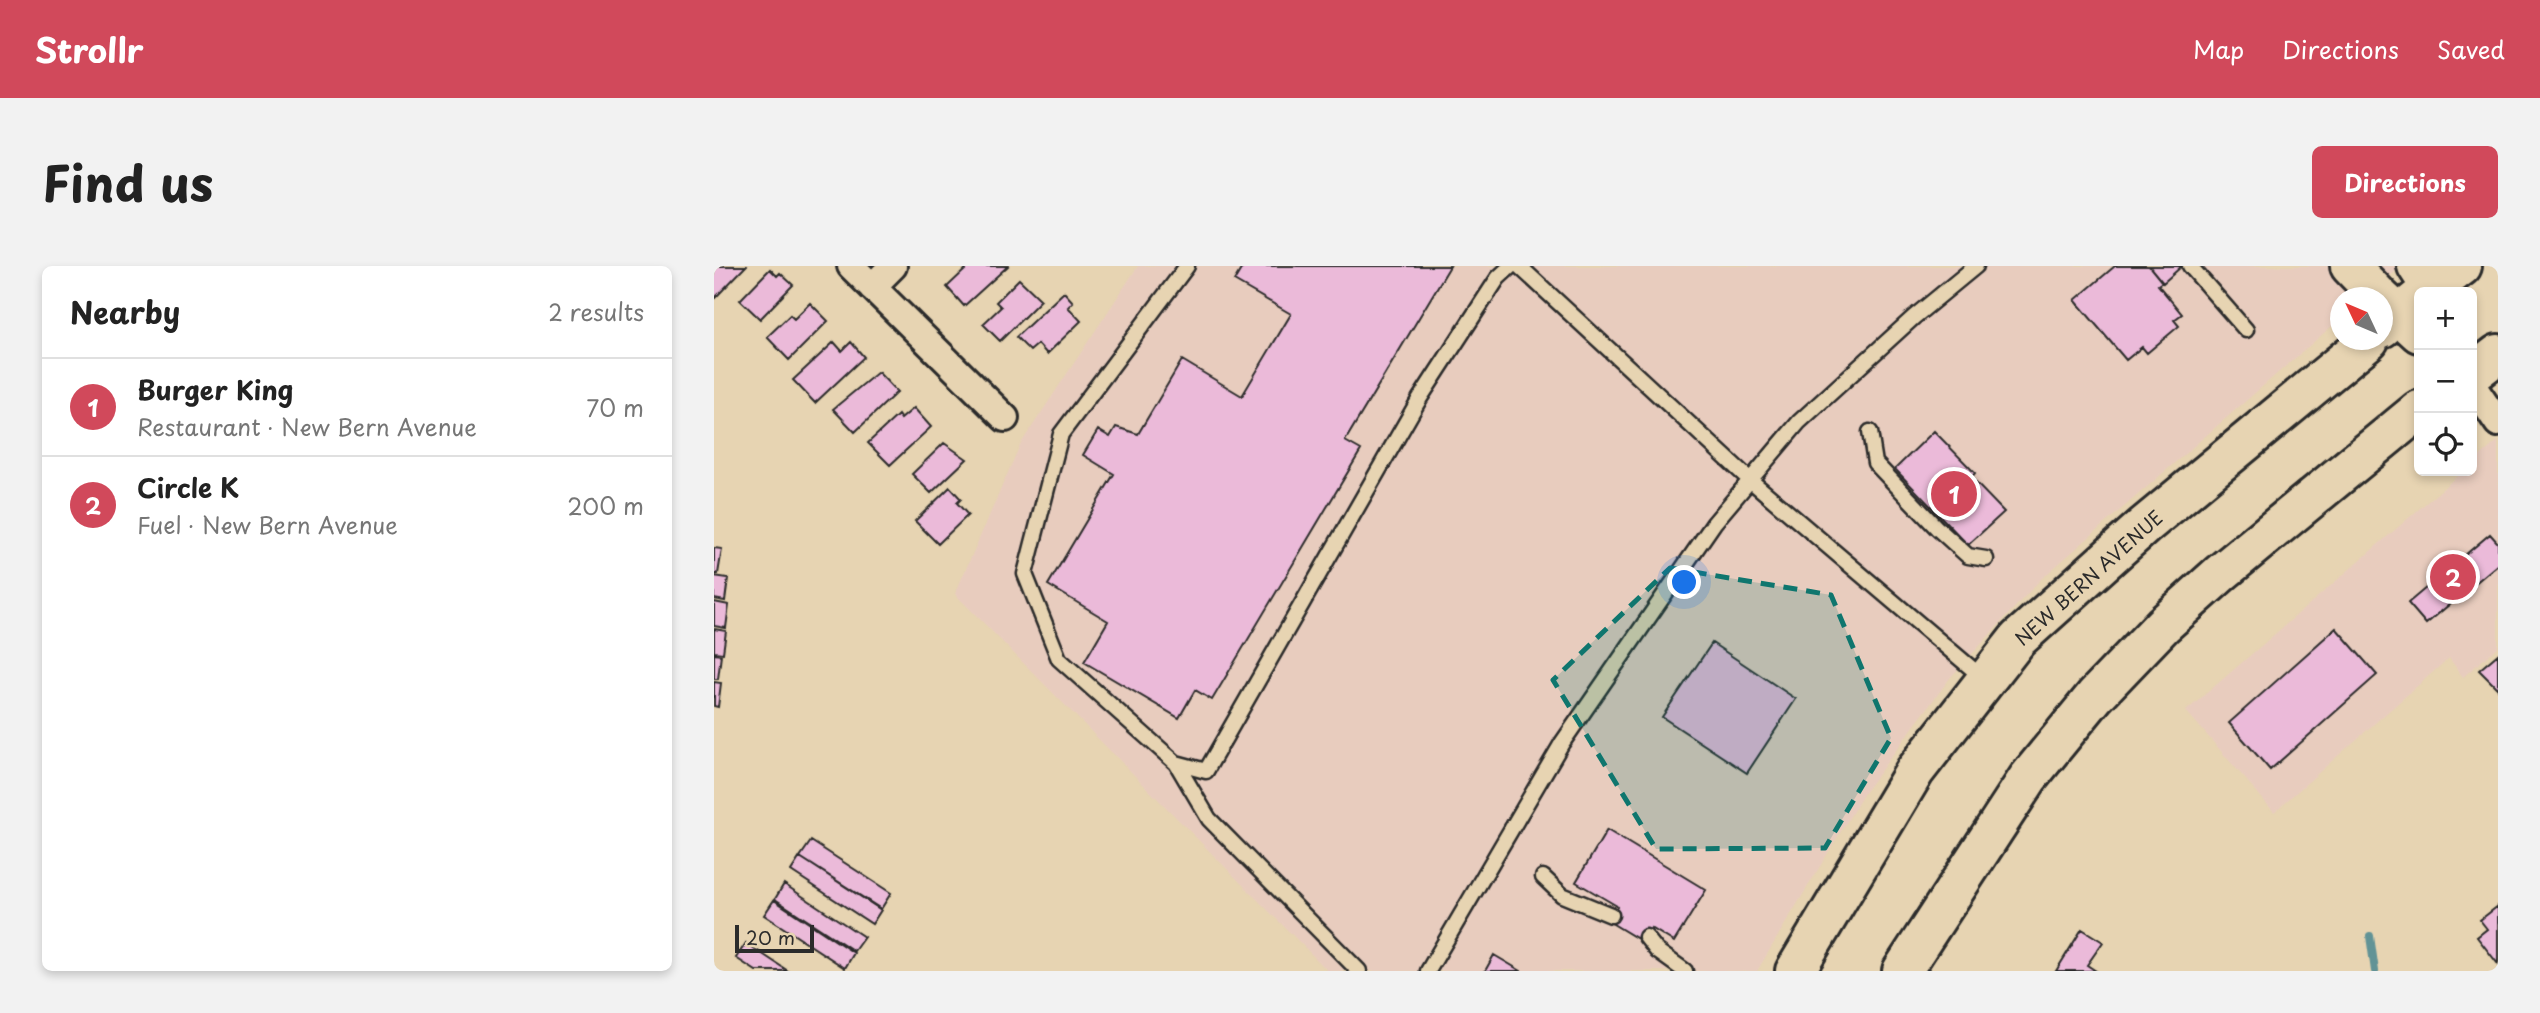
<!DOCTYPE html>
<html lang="en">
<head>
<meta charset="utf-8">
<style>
	body { margin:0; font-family:"Playpen Sans",sans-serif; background:#f2f2f2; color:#222 }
	.controls { position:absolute; right:21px; top:21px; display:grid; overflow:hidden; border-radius:10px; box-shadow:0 4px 10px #0003 }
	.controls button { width:63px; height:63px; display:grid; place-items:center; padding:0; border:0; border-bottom:2px solid #e0e0e0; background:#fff; color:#222; font:35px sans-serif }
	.compass { position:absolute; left:1616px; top:21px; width:63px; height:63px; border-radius:50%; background:#fff; box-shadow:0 4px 10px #0003; rotate:314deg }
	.scale { position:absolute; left:21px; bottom:18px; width:79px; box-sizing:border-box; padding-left:7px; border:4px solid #2b2b2b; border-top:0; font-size:19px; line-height:24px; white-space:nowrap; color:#2b2b2b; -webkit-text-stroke:5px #e7d4b2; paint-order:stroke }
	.you { position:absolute; left:971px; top:317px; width:24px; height:24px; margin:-18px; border:5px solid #fff; border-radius:50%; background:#1a73e8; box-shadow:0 0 0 10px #1a73e833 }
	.badge { display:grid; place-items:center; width:46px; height:46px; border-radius:50%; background:#d1495b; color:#fff; font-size:23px; font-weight:700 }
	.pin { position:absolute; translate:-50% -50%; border:4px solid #fff; box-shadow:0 2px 7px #0006 }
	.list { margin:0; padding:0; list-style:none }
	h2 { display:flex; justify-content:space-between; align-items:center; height:91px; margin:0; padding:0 28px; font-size:30px }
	h2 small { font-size:23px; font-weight:400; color:#767676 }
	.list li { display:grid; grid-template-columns:46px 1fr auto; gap:21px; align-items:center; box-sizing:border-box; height:98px; padding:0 28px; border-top:2px solid #e0e0e0 }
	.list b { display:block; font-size:26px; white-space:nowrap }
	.list p { margin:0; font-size:23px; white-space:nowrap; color:#767676 }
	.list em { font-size:23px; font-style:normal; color:#767676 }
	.icon { flex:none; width:38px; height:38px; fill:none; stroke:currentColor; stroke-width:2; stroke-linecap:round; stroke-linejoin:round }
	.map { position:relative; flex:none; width:1784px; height:705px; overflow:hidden; border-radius:10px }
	header { display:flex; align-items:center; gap:42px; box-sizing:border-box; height:98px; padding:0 35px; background:#d1495b; color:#fff }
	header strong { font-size:33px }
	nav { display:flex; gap:38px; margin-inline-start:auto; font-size:24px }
	.intro { display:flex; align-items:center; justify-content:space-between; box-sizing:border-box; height:168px; padding:0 42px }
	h1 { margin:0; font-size:49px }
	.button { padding:18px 32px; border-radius:10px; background:#d1495b; color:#fff; font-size:24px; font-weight:700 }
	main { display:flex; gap:42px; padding:0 42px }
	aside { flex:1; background:#fff; border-radius:10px; box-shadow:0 4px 10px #0003 }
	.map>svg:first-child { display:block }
</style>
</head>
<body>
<header>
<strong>Strollr</strong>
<nav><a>Map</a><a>Directions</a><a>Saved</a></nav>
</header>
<div class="intro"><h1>Find us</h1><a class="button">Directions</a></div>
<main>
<aside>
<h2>Nearby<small>2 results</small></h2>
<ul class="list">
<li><span class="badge">1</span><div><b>Burger King</b><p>Restaurant · New Bern Avenue</p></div><em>70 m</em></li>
<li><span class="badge">2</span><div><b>Circle K</b><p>Fuel · New Bern Avenue</p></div><em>200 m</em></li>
</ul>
</aside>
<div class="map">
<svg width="1784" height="705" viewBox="0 0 1784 705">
	<rect width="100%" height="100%" fill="#e7d4b2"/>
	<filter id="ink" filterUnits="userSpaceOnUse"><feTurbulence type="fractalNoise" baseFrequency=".0143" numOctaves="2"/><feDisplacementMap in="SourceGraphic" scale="14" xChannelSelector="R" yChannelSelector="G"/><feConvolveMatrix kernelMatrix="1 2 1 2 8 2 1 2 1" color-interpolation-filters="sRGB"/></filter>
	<g filter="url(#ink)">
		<path fill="#e8ccbe" d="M424 0H1688L1651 31 1626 32V53L1326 314 1236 412 1150 527 1043 705H614L241 328 306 179Z
			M1784 175V381L1749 411 1735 392 1560 546 1472 445 1749 205H1758V197Z"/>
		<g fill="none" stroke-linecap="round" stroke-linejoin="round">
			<path stroke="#629396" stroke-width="8" d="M1656 670 1661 705"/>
		</g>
		<path fill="#ebbad9" stroke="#2b2b2b" stroke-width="2" d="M0 0H32L1 32 0 31Z
			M249 0H294L250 40 233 21 252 3Z
			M529 0H736L631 175 647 184 498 434 481 424 465 452 370 396 394 355 334 319 400 208 369 189 384 164 396 171 402 161 424 168 468 94 528 130 577 48 520 15Z
			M1401 0H1435L1448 16 1444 19 1468 48 1460 54 1465 60 1433 87 1428 81 1412 94 1361 34Z
			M1435 0H1468L1449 17Z
			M56 3 63 10 66 7 79 19 46 53 26 34Z
			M305 13 327 34 286 75 269 58 287 41 282 36Z
			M350 26 359 36 354 41 367 55 333 88 324 78 316 85 302 71Z
			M96 37 114 55 75 94 53 71 76 49 80 53Z
			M120 76 128 85 137 76 150 91 101 137 79 114Z
			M164 106 183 126 141 166 119 143Z
			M200 142 217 161 176 199 154 177 184 149 187 153Z
			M1220 165 1261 207 1257 212 1290 246 1254 279 1181 203Z
			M230 177 253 193 217 227 198 208Z
			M236 221 247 233 243 237 254 249 224 278 201 255Z
			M1776 268 1784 277V298L1712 358 1694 337Z
			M0 282 8 283 4 308H0Z
			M0 310 14 312 11 335 0 333Z
			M0 336 15 339 12 362 0 360Z
			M1622 362 1663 409 1556 504 1515 457Z
			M0 363 12 365 9 387 0 386Z
			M998 377 1082 433 1033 507 948 451Z
			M0 388 7 389 4 413H0Z
			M1784 388V423L1765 404Z
			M0 416 7 417 4 441 0 440Z
			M893 564 992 624 960 676 937 662 929 676 894 655 903 640 862 616Z
			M97 575 177 627 167 643 86 591Z
			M86 591 167 644 158 658 77 605Z
			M70 618 150 671 140 685 61 633Z
			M60 634 140 687 131 702 50 649Z
			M1784 640V698L1763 671 1773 663 1766 654Z
			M1368 663 1389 676 1373 699 1382 705H1342Z
			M32 677 74 705H42L22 692Z
			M780 689 807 705H771Z"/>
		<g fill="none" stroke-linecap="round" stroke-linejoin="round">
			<defs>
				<path id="service" d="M473 0 347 168 311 308 345 393 462 497 492 505 706 132 784 12 797 0
					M805 0 1036 214 1269 412
					M1476 0 1532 64
					M1156 166 1161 197 1223 262 1254 290 1272 293
					M462 497 495 553 645 705
					M829 611 848 629 897 649
					M932 671 943 685 971 705
					M714 705 848 477 1000 257 1085 156 1200 51 1262 0"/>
				<path id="minor" d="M137 0 291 152
					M158 21 179 0
					M1758 119 1784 157"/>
				<path id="secondary" d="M1636 0 1667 32
					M1703 0 1720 26
					M1668 33 1705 67"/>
				<path id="primary" d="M1713 26 1748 0
					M1668 62 1705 32
					M1758 108 1784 88
					M1081 705 1201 505 1304 373 1430 260 1655 74
					M1188 705 1314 512 1381 430 1449 359 1507 307 1705 144"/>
			</defs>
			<use href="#service" stroke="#2b2b2b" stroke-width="19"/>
			<use href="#minor" stroke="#2b2b2b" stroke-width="32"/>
			<use href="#secondary" stroke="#2b2b2b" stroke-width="44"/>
			<use href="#primary" stroke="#2b2b2b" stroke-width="44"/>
			<use href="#service" stroke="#e7d4b2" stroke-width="14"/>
			<use href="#minor" stroke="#e7d4b2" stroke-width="26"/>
			<use href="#secondary" stroke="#e7d4b2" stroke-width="38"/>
			<use href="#primary" stroke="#e7d4b2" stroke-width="38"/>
		</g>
	</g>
	<path fill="#0f766e" fill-opacity="0.2" stroke="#0f766e" stroke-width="5" stroke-dasharray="14 9" stroke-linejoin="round" d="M956 302 1117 329 1177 472 1111 582 942 583 839 414Z"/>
	<g text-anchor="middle" stroke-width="7" stroke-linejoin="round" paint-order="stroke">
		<g font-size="19" fill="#2b2b2b" stroke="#e7d4b2">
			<text transform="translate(1375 312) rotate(-42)" y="7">NEW BERN AVENUE</text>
		</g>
	</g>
</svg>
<div class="controls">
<button>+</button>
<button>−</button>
<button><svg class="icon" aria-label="locate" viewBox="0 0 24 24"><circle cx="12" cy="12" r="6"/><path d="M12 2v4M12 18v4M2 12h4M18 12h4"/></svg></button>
</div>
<svg class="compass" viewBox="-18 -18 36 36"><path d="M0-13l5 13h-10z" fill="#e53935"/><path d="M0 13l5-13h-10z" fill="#767676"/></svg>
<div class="scale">20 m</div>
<div class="you"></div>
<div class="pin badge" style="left:1240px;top:228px">1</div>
<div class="pin badge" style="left:1739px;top:311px">2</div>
</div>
</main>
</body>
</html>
